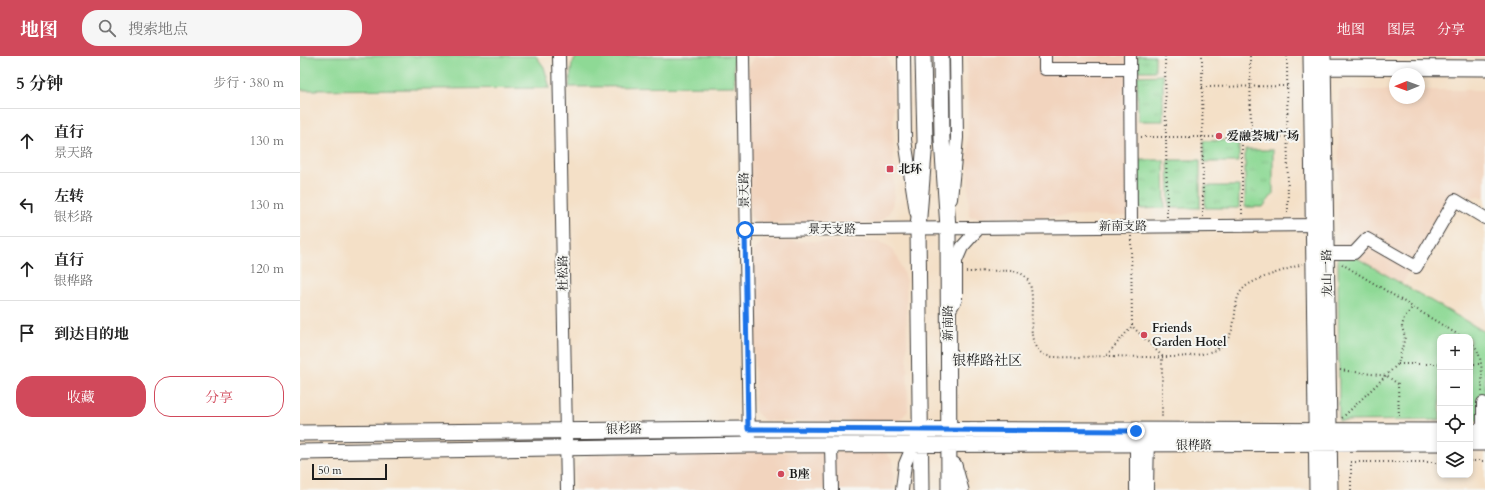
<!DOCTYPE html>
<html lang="zh">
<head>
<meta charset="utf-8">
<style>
	body { margin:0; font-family:Cardo,"Noto Serif SC",serif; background:#f6f6f6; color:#222 }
	.controls { position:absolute; right:12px; bottom:12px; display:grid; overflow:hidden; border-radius:8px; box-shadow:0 2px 6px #0003 }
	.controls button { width:36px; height:36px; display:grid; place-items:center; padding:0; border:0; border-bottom:1px solid #e0e0e0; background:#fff; color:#222; font:20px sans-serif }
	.compass { position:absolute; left:1089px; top:12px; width:36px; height:36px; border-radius:50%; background:#fff; box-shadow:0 2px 6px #0003; rotate:269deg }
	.scale { position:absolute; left:12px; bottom:10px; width:75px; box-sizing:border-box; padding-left:4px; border:2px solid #1c1c1c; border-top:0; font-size:11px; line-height:14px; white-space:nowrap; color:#1c1c1c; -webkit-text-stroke:3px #f6f6f2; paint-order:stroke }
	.stop { position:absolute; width:12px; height:12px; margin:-9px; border:3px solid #1a73e8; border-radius:50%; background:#fff }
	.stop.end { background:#1a73e8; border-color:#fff; box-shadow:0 1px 4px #0008 }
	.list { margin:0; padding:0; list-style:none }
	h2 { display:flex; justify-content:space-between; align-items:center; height:52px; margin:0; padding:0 16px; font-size:17px }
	h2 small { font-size:13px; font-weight:400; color:#767676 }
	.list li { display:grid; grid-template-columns:26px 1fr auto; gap:12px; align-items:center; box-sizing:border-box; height:64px; padding:0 16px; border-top:1px solid #e0e0e0 }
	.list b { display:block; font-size:15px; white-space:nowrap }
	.list p { margin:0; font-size:13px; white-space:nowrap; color:#767676 }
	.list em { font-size:13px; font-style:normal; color:#767676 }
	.actions { display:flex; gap:8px; padding:12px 16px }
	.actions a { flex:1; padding:9px 0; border:1px solid #d1495b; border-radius:16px; text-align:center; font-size:14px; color:#d1495b }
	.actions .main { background:#d1495b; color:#fff }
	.icon { flex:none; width:22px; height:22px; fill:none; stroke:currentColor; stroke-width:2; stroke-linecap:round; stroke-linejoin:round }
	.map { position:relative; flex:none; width:1185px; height:434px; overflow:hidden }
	header { display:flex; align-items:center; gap:24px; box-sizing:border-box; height:56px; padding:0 20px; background:#d1495b; color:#fff }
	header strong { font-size:19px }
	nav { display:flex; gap:22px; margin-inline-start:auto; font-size:14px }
	.search { width:280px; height:36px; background:#f6f6f6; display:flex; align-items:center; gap:10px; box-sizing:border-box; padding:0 14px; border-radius:16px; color:#767676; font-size:15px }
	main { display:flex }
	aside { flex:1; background:#fff }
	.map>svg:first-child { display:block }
</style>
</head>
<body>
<header>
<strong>地图</strong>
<div class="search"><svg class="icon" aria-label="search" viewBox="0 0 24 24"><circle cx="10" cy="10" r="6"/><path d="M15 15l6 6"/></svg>搜索地点</div>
<nav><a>地图</a><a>图层</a><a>分享</a></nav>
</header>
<main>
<aside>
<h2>5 分钟<small>步行 · 380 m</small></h2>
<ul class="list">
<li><svg class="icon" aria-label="ahead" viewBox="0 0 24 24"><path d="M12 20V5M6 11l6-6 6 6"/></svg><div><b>直行</b><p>景天路</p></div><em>130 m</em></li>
<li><svg class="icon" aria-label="left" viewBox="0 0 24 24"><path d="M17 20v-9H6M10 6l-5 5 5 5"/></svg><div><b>左转</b><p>银杉路</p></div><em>130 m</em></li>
<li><svg class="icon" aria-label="ahead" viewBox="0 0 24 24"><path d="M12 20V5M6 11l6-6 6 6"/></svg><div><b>直行</b><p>银桦路</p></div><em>120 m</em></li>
<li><svg class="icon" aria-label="arrive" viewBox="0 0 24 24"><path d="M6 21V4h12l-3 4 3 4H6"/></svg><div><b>到达目的地</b></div></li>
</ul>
<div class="actions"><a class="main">收藏</a><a>分享</a></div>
</aside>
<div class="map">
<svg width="1185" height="434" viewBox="0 0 1185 434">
	<defs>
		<pattern id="grass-tufts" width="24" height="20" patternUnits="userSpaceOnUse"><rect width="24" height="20" fill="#8ed995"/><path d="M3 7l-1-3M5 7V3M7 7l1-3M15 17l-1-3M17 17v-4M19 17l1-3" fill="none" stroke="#7aba80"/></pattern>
	</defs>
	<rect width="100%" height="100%" fill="#f6f6f2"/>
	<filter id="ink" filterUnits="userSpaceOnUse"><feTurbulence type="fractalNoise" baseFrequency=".025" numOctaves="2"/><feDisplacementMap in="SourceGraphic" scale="8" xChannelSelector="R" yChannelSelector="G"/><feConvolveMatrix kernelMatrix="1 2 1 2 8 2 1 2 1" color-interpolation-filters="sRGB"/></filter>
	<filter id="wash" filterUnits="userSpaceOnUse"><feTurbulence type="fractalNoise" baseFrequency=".012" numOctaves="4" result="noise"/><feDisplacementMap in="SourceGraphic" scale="16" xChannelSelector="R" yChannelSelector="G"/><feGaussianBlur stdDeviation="0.9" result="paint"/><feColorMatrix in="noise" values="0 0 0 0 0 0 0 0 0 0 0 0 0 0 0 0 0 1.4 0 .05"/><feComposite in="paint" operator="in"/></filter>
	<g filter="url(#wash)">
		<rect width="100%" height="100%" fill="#f4e0c7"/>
		<path fill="#f2d4be" d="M456 0H584L587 2 593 16 594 140 592 150 589 158 583 163 576 167H457L450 160 448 14 451 5Z
			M667 0H835L836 160 669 161Z
			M1039 34H1095V42H1119V34H1185V141L1151 140 1102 228 1038 191Z
			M463 185 579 186 589 190 598 202 606 225 608 355 598 366 465 365 455 355 453 196Z
			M584 395 593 405V434H275V413L288 398Z"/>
		<path fill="url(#grass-tufts)" stroke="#557a58" d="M838 0H855V15H838Z
			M863 19V65H838L837 20Z
			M939 84V106H904V85Z
			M945 94H973V138L963 151H945Z
			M839 104H864L865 152 839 153Z
			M868 104H900V152H869Z
			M905 130H939V152H905Z"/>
		<path fill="#8ed995" stroke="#557a58" d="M0 0H236L244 11 250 32 0 34Z
			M277 0H433L435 30 269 31 272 8Z
			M1038 191 1185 276V364H1170V281H1140V364L1039 365Z"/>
	</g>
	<g filter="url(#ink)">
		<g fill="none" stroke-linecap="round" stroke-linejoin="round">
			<defs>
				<path id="minor" d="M259 0 267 434
					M443 0 449 389
					M604 0 605 84 616 156
					M745 0V13H830
					M830 0 831 170
					M651 143 657 82 656 0
					M445 174 1022 169
					M1027 197H1054L1067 183 1116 211 1155 144 1185 162
					M648 257 656 243V205L662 191 679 172
					M1183 347V376
					M531 389 532 434
					M602 434 605 408 616 382
					M836 434V380
					M847 434 848 379"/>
				<path id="major" d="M641 0 642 83 648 172 649 434
					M1011 0 1017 434
					M1023 0 1030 434
					M1014 11 1185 12
					M1170 375 1185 376
					M0 377 448 373 1140 375
					M1170 387H1185
					M0 396 449 389 1140 387
					M654 409 661 434
					M621 434 618 173 625 85 623 0"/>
			</defs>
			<use href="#minor" stroke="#3c3936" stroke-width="14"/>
			<use href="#major" stroke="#3c3936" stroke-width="17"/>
			<path stroke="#3c3936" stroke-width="2" stroke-dasharray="1 3" stroke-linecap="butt" d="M865 0 867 161
				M902 0 903 161
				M950 0 951 81
				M987 0 988 160
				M902 31 987 30
				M841 81H988
				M942 81V160
				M831 180 832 270 862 300V362
				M1042 208 1162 281
				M666 216C677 216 708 213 717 216 750 226 713 290 748 300 758 303 794 300 806 300L832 270
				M1170 286C1184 294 1182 323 1182 337
				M806 300C832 300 901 306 920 291 943 273 928 245 945 231 955 222 987 214 1002 208
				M1098 308H1140
				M1170 308H1182
				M1040 314 1087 320 1098 328 1099 363
				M1042 362 1098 308 1105 281 1102 271 1104 262 1112 252
				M1170 405H1185
				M1051 434V406H1140"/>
			<use href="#minor" stroke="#fff" stroke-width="12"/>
			<use href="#major" stroke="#fff" stroke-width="15"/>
		</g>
	</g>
	<g fill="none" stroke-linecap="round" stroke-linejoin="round" filter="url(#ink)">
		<path stroke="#1a73e8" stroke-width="5" d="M445 174 448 373 836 375"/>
	</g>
	<g fill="#d1495b" stroke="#f6f6f2" stroke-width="1.5">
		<circle cx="919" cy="80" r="4"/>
		<rect x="586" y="109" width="8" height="8" rx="2"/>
		<circle cx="844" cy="279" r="4"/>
		<circle cx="481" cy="418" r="4"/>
	</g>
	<g text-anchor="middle" stroke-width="4" stroke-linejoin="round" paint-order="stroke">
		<g font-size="12" font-weight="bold" fill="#1c1c1c" stroke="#f6f6f2" text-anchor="start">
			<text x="927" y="84">爱融荟城广场</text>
			<text x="598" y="117">北环</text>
			<text x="852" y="276">Friends<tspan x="852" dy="14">Garden Hotel</tspan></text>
			<text x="489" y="422">B座</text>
		</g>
		<g font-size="12" fill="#1c1c1c" stroke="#f6f6f2">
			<text transform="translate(444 134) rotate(-91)" y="4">景天路</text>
			<text x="823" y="174">新南支路</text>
			<text x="532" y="177">景天支路</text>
			<text transform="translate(263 217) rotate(-91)" y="4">杜松路</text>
			<text transform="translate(1027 217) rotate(-91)" y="4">龙山一路</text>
			<text transform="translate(648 267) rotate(-90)" y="4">新南路</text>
			<text x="324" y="377">银杉路</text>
			<text x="894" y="393">银桦路</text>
		</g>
		<g font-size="14" fill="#1c1c1c" stroke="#f6f6f2">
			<text x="687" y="309">银桦路社区</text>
		</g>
	</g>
</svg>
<div class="controls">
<button>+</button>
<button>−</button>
<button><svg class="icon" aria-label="locate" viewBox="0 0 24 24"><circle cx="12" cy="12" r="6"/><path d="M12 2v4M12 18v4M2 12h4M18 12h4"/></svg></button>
<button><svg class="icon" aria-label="layers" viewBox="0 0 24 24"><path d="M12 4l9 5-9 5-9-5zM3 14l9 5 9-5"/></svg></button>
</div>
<svg class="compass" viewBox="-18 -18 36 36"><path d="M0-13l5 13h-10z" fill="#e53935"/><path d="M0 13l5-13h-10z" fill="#767676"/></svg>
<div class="scale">50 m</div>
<div class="stop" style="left:445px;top:174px"></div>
<div class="stop end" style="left:836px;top:375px"></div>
</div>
</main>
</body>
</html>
